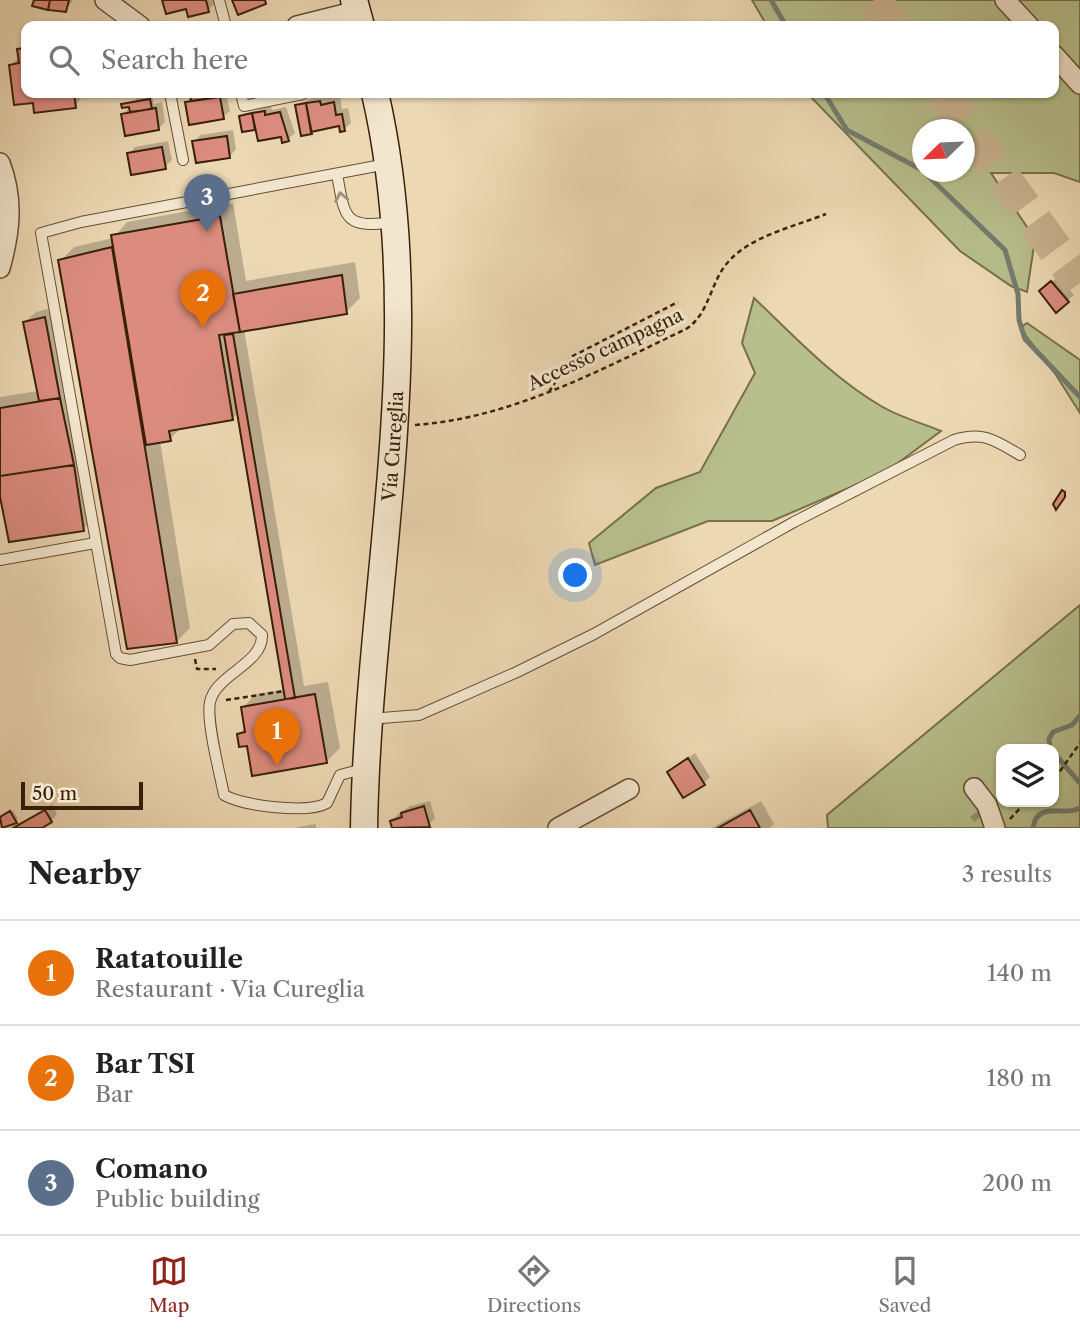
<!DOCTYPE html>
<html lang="en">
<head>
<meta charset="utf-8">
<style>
	body { margin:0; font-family:"Libre Caslon Text",serif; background:#f6f6f6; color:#222 }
	.controls { position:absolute; right:21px; bottom:21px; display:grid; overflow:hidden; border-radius:14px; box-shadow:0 2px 5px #0004 }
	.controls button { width:63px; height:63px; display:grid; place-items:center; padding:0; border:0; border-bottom:2px solid #e0e0e0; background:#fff; color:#222; font:35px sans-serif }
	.compass { position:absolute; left:912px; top:119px; width:63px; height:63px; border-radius:50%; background:#fff; box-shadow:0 2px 5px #0004; rotate:247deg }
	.scale { position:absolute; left:21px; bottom:18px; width:122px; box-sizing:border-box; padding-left:7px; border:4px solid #392009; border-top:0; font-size:19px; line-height:24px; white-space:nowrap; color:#392009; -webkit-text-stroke:5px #f3e6ce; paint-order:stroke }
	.you { position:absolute; left:576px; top:576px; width:24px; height:24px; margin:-18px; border:5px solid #fff; border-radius:50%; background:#1a73e8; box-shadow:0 0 0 10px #1a73e833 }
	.badge { display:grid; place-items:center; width:46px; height:46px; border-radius:50%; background:#8f2418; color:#fff; font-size:23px; font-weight:700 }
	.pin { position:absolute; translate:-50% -58px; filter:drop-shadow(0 2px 4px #0008) }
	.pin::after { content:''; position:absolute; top:37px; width:24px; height:21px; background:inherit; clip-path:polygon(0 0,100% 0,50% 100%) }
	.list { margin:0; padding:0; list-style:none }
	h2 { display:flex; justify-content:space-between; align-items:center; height:91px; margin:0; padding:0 28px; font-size:30px }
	h2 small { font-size:23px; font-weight:400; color:#767676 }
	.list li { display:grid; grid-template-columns:46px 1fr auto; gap:21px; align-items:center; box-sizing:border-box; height:105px; padding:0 28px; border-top:2px solid #e0e0e0 }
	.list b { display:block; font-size:26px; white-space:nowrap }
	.list p { margin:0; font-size:23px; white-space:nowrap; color:#767676 }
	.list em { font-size:23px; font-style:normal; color:#767676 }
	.icon { flex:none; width:38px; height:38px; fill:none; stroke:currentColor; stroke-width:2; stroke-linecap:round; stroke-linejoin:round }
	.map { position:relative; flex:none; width:1080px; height:828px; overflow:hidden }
	.search { position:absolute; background:#fff; box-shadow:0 2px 5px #0004; left:21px; right:21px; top:21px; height:77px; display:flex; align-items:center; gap:18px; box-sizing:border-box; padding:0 24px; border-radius:14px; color:#767676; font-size:26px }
	.sheet { height:406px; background:#fff }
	nav { display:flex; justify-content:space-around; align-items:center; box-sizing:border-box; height:98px; border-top:2px solid #e0e0e0; background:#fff; font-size:19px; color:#767676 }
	nav a { display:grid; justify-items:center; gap:4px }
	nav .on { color:#8f2418 }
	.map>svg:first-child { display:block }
</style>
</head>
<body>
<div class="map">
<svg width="1080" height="828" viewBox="0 0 1080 828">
	<rect width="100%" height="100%" fill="#ecd8b3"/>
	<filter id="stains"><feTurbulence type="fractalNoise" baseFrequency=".00286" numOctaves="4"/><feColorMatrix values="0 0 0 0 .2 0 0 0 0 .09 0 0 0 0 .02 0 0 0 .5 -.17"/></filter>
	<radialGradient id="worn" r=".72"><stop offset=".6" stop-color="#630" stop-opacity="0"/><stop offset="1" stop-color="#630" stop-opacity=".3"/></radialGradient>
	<path fill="#b7bf8c" stroke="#78704a" stroke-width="2" fill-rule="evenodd" d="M752 0H1080V182L1054 173H991L1035 239 1027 292 1011 286 960 251 807 93H1054V26H767ZM922 130H964V172H922Z
		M754 298C794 336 833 378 881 406 899 417 922 423 941 431L886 472 772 521H708L595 565 589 543 656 488 700 472 755 373 742 343Z
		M1027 323 1080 360V413L1056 375 1020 328Z
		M1080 605V828H828L827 815ZM1001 749H1054V802H1001Z"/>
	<path fill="#0003" d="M35 0H73L66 10Z
		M164 0H218L208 10Z
		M26 42V93H85L75 106 34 101 15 103 11 65 20 56 19 49Z
		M135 93H151L154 104 162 102 165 122 159 128 123 114 133 104 122 105 136 100Z
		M193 93H226L230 111 223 117 187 103Z
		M340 96 342 109 348 108 351 123 344 129 340 124 297 106 314 97Z
		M271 105 272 110 286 107 295 133 288 139 256 126 254 129 241 116Z
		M233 130 236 149 230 156 194 142 200 135Z
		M168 141 172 160 165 167 129 154 135 147Z
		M233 203 246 281 355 262 360 298 346 312 244 329 304 686 328 682 340 748 326 762 249 744 239 734 246 727 242 708 256 694 286 689 239 412 232 419 182 427 170 439 160 441 190 628 176 642 60 261 74 247 113 238 127 222Z
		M1059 276 1074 295 1067 301 1048 285Z
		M55 307 69 385H73L97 515 83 529 0 484V397L38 391 25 322 36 312Z
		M695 753 710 777 704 783 669 773Z
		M430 801 435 818 425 828H393L392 821 398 814 410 806Z
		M761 801 774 824 770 828H712Z
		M52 804 57 814 51 821 38 828H11Z
		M982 807 983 815 974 822 970 817Z
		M13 810 18 819 4 828 0 818Z
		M316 824V828H297L298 827Z"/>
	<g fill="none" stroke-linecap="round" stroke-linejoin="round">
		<path stroke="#737c6f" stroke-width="5" d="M771 0 786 26
			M824 93 847 130 922 170
			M924 172 1005 250 1018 294 1019 320 1025 339 1080 397
			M1050 749 1049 739 1053 732 1072 725 1080 716
			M1054 753 1080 783
			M1033 828C1037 800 1066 817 1080 808"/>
	</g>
	<path fill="#dc8c7f" stroke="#392009" stroke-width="2" d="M34 0H50L48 10 32 6Z
		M50 0H69L66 12 48 10Z
		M162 0H206L209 12 188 17 186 9 166 14Z
		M232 0H265L266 4 238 15Z
		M26 48V93H74L76 108 34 113 33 103 14 105 9 65 19 63 17 49Z
		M190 93H211L212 98 191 101Z
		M220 97 224 119 189 125 185 102Z
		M150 99 152 109 130 112 129 107 122 108 121 104Z
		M320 101 321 105 334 102 336 115 342 114 345 131 340 132 339 126 311 132 306 103Z
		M306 103 312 134 301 136 295 105Z
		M156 108 159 130 125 136 121 114Z
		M265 111V115L280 112 289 141 282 143 281 137 258 141 252 113Z
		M252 113 255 130 242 132 239 116Z
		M227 136 230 158 196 163 192 141Z
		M162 147 166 169 131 175 127 153Z
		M220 216 240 332 219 335 233 420 169 431 171 441 146 445 111 235Z
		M112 247 177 643 127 649 58 260Z
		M342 275 347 314 240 332 233 294Z
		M1051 281 1069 302 1056 313 1039 291Z
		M45 317 60 398 39 401 23 322Z
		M233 334 295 698 285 699 224 335Z
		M60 398 74 465 0 476V408Z
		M74 465 84 531 9 542 0 497V476Z
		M1062 490 1065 492V497L1056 510 1053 504Z
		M315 694 327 763 252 776 247 746 239 747 237 734 245 732 241 707Z
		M688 758 705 785 683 798 667 772Z
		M424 806 430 827 392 828 390 821 402 817 401 813Z
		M45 810 52 822 42 828H13Z
		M750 810 760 828H718Z
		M10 811 17 823 2 828 0 817Z"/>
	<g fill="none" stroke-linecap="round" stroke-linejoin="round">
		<path stroke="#c8b391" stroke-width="35" stroke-dasharray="35 18" stroke-linecap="butt" d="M874 0 893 26
			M941 93 1080 283"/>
		<defs>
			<path id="lane" d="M219 0 226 26
				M170 93 183 160
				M241 93 244 106 303 94
				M337 174C345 219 344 229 394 222
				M0 560 95 543
				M370 719 419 715 517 672 594 634 794 522 954 440C983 431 995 440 1020 455
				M363 769 340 775 327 803C308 814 243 806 224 795 220 774 206 721 210 702 216 674 263 664 262 635L249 623 233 624 209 645 130 660 120 658 116 654 41 233 81 222 387 164"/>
			<path id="street" d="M105 0 140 26
				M1005 0 1029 26
				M297 26 357 11
				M1054 55 1080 84
				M0 163C14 200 10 232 0 268
				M974 788 987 805 995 828
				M558 828 629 789"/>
			<g id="secondary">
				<path d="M354 0 361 26"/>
				<path id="s1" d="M364 828C368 584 431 336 375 93"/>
			</g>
		</defs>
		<use href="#lane" stroke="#664e34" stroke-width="12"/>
		<use href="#street" stroke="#664e34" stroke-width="22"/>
		<use href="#secondary" stroke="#392009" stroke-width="29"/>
		<path stroke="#392009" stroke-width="2.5" stroke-dasharray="5 3.5" stroke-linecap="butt" d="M549 392 571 357 678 302
			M415 425C512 418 600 370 686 329 710 314 710 281 729 261 751 236 796 226 826 214
			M195 659 197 669H216
			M226 700 285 691
			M1054 787 1058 774 1080 743
			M1038 802H1044
			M1010 819 1026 802"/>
		<use href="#lane" stroke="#f3e6ce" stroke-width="10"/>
		<use href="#street" stroke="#f3e6ce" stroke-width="19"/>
		<use href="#secondary" stroke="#f3e6ce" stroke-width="26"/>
	</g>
	<defs><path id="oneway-chevron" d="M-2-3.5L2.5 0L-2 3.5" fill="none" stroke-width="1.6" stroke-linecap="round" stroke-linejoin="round" transform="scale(1.75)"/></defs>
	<use stroke="#9f8d75" href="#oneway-chevron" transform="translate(341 197) rotate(-101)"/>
	<g text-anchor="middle" stroke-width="7" stroke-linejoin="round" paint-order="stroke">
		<g font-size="19" fill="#392009" stroke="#f3e6ce">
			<text transform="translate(605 349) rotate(-25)" y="7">Accesso campagna</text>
			<text dy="7" stroke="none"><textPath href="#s1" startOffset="383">Via Cureglia</textPath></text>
		</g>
	</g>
	<rect width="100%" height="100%" filter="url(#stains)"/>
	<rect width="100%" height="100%" fill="url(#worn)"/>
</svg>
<div class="controls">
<button><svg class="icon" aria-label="layers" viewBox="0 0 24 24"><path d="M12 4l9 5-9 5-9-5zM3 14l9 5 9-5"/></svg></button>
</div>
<svg class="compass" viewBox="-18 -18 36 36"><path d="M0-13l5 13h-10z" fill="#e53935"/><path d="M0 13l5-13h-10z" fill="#767676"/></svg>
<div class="scale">50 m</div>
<div class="you"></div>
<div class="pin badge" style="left:277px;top:766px;background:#e8710a">1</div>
<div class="pin badge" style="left:203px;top:328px;background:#e8710a">2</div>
<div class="pin badge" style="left:207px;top:232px;background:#5c6f8a">3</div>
<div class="search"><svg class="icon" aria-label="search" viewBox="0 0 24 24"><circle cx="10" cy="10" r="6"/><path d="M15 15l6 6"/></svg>Search here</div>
</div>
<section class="sheet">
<h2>Nearby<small>3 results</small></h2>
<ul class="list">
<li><span class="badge" style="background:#e8710a">1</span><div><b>Ratatouille</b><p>Restaurant · Via Cureglia</p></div><em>140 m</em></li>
<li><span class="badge" style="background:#e8710a">2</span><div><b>Bar TSI</b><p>Bar</p></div><em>180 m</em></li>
<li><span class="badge" style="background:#5c6f8a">3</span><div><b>Comano</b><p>Public building</p></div><em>200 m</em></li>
</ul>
</section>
<nav>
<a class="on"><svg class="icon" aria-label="map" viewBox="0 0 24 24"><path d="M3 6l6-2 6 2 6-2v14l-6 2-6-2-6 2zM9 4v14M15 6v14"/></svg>Map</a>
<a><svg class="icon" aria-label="directions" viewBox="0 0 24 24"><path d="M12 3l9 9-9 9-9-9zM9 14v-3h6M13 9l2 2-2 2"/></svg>Directions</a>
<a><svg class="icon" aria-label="saved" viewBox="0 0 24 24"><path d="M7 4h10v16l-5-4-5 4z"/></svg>Saved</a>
</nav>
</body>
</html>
